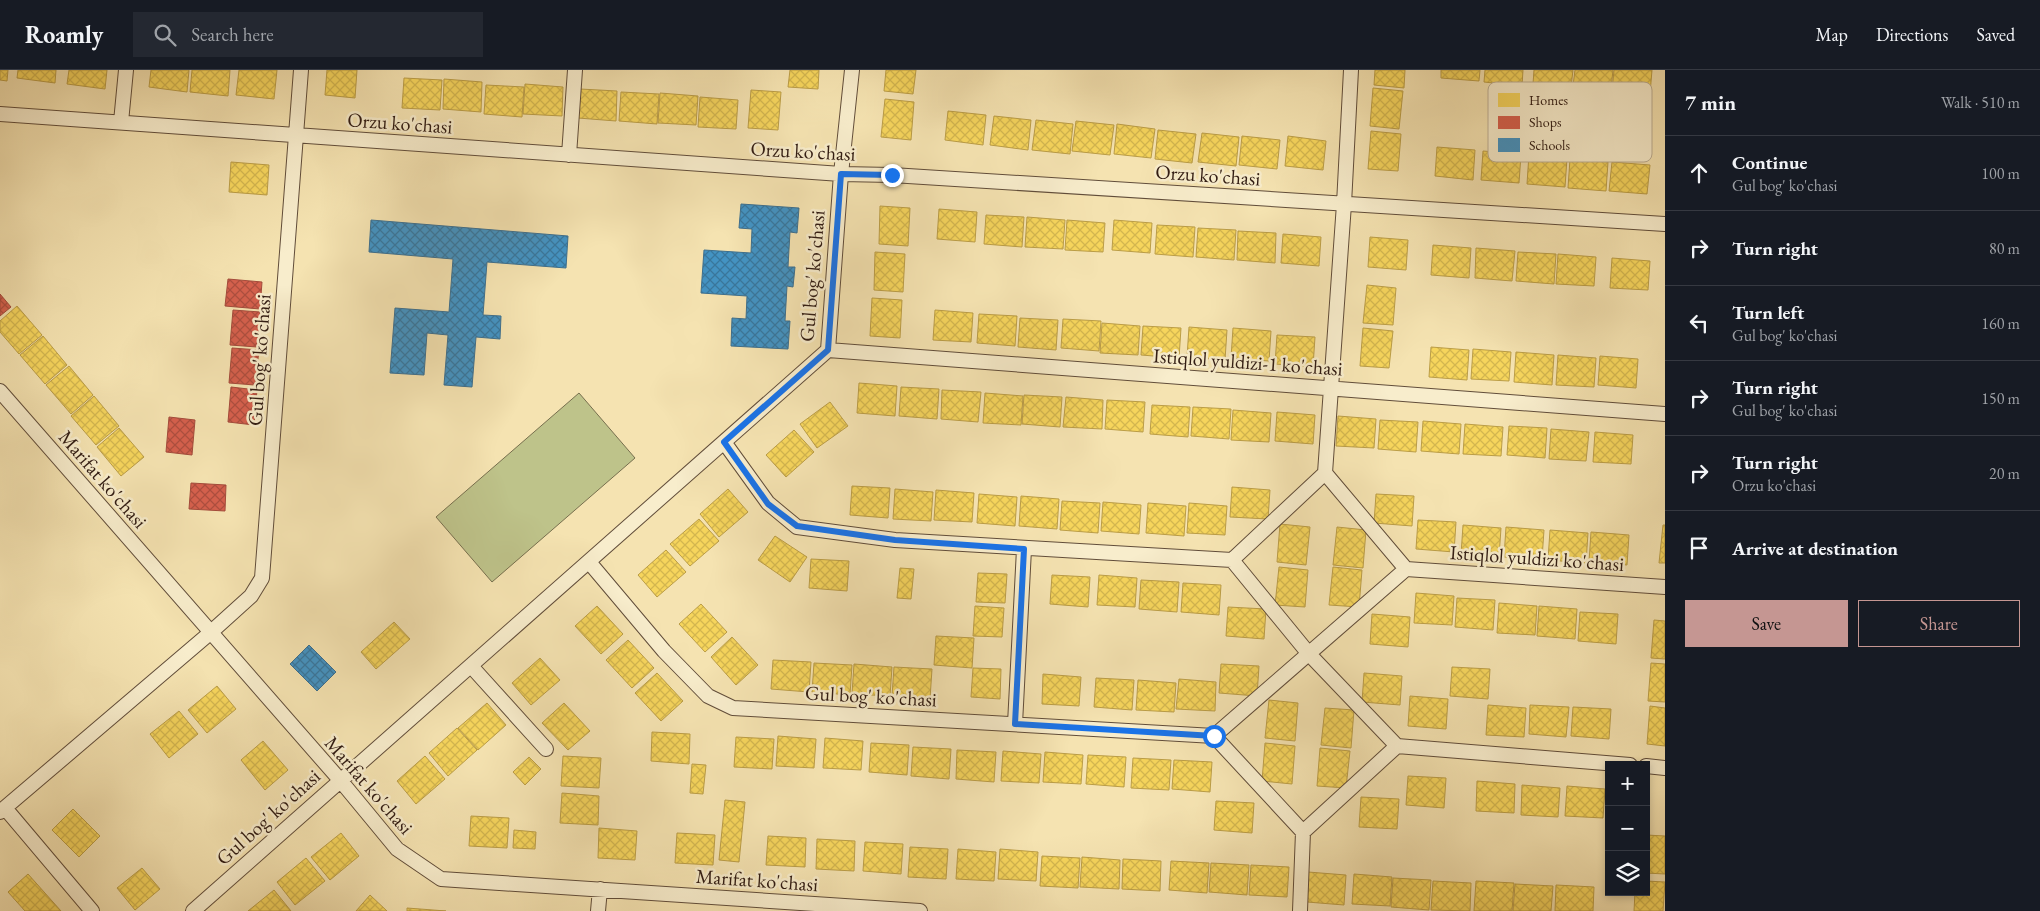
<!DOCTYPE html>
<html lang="en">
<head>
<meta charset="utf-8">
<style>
	body { margin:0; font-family:"EB Garamond",serif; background:#242831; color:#f1f3f6 }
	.controls { position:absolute; right:15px; bottom:15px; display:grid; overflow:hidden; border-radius:0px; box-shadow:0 2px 8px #0003 }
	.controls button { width:45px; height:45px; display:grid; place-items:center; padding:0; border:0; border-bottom:1px solid #363941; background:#171b24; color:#f1f3f6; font:25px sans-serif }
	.stop { position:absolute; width:15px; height:15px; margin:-11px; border:4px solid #1a73e8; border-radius:50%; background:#fff }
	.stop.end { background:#1a73e8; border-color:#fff; box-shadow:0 1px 5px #0008 }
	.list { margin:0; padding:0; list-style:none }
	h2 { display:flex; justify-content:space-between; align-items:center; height:65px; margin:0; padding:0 20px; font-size:21px }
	h2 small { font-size:16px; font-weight:400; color:#9ea1a6 }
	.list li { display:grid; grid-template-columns:32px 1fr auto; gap:15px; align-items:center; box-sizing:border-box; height:75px; padding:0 20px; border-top:1px solid #363941 }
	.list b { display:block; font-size:19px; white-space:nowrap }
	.list p { margin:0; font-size:16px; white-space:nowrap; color:#9ea1a6 }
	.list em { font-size:16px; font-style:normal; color:#9ea1a6 }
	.actions { display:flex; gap:10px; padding:15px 20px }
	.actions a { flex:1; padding:11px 0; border:1px solid #c59692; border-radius:0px; text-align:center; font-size:18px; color:#c59692 }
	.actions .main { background:#c59692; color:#111 }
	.icon { flex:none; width:28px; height:28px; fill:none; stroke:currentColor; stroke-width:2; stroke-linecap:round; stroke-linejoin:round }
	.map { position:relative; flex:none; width:1665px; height:841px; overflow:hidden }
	header { display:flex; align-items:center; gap:30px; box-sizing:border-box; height:70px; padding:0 25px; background:#171b24; border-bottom:1px solid #363941 }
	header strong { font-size:24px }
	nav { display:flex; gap:28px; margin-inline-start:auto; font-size:18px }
	.search { width:350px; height:45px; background:#242831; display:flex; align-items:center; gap:12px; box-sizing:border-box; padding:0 18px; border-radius:0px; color:#9ea1a6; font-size:19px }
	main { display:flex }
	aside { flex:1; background:#171b24 }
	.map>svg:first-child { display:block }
</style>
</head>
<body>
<header>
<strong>Roamly</strong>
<div class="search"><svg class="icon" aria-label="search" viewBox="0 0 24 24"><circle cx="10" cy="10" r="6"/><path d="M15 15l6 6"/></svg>Search here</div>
<nav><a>Map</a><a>Directions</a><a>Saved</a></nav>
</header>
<main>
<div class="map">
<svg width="1665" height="841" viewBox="0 0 1665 841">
	<defs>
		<pattern id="homes-cross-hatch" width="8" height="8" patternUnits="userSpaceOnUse" patternTransform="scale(1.25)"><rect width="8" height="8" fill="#f6d55c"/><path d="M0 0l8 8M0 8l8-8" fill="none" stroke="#d3b64f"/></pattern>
		<pattern id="shops-cross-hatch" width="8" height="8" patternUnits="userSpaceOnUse" patternTransform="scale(1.25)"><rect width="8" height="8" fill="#d6604d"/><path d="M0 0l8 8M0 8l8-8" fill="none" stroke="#ae4e3f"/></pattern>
		<pattern id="schools-cross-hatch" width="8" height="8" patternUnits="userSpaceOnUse" patternTransform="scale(1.25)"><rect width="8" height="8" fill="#4393c3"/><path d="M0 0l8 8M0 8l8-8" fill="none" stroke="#38779d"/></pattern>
	</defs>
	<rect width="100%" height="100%" fill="#f5e3b1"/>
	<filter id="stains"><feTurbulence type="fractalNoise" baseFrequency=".004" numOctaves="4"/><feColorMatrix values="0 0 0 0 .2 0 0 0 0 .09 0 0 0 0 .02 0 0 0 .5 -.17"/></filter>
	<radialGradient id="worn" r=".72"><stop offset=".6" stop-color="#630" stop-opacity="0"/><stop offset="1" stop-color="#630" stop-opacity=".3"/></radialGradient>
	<path fill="#bec38a" stroke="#776f4e" d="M579 323 635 388 492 512 436 447Z"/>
	<path fill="url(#homes-cross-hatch)" stroke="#bb9d46" d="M0 0H8L7 11 0 10Z
		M18 0H56L55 13 17 8Z
		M69 0H107L105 19 67 14Z
		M151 0H189L187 22 149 17Z
		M192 0H230L228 26 190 22Z
		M239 0H277L274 29 236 25Z
		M327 0H357L355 28 325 25Z
		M790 0H819L818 19 788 17Z
		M886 0H916L913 24 884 21Z
		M1375 0H1405L1404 18 1374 15Z
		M1441 0H1480L1479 11 1441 8Z
		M1485 0H1523L1522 16 1484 12Z
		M1534 0H1573L1571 17 1533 14Z
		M1575 0H1613L1611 19 1573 16Z
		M1614 0H1652L1650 24 1612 21Z
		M404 8 442 10 440 40 402 38Z
		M444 9 482 12 481 42 443 39Z
		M525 14 563 17 562 46 523 44Z
		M486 15 524 17 522 47 484 44Z
		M1373 18 1403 21 1399 59 1370 56Z
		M580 19 617 21 616 51 578 48Z
		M751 20 781 22 778 60 748 58Z
		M621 22 659 24 657 54 619 51Z
		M660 23 698 26 696 55 658 53Z
		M700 27 738 30 736 59 698 57Z
		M885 29 914 32 911 70 881 67Z
		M948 41 986 45 983 75 945 70Z
		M994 46 1031 50 1028 80 990 75Z
		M1036 50 1073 54 1070 84 1032 80Z
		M1076 51 1114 55 1110 85 1072 81Z
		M1117 54 1155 59 1151 88 1114 84Z
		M1158 60 1196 64 1192 93 1155 89Z
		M1371 61 1401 64 1398 101 1368 99Z
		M1202 63 1239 67 1236 96 1198 92Z
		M1242 66 1280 70 1277 99 1239 95Z
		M1288 66 1326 71 1323 100 1285 96Z
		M1437 77 1475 80 1473 110 1435 106Z
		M1483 81 1521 84 1519 113 1481 110Z
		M1529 84 1567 88 1565 117 1527 114Z
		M1570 89 1608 92 1606 121 1568 118Z
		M231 92 269 95 267 125 229 122Z
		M1612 92 1650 95 1647 124 1609 121Z
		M880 136 910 138 908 176 879 174Z
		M939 139 977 142 975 172 937 169Z
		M986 145 1024 147 1022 177 984 174Z
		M1027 147 1065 150 1063 179 1025 177Z
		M1067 150 1105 153 1103 182 1065 180Z
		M1114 150 1152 153 1150 183 1112 180Z
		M1157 155 1195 157 1193 187 1155 184Z
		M1198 158 1236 160 1234 190 1196 187Z
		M1238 161 1276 163 1275 193 1237 190Z
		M1283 164 1321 167 1319 196 1281 193Z
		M1370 167 1408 170 1406 200 1368 197Z
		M1433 175 1471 178 1469 208 1431 205Z
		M1476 178 1515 181 1512 211 1475 208Z
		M875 182 905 184 903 222 874 220Z
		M1518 182 1556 184 1554 214 1516 211Z
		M1558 184 1596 187 1594 216 1556 214Z
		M1612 188 1650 191 1648 220 1610 218Z
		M1367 215 1396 218 1393 255 1363 253Z
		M872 228 902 230 900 268 870 266Z
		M17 236 42 265 19 284 0 262V251Z
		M935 240 973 243 971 272 933 270Z
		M979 244 1017 246 1015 276 977 273Z
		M1020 248 1058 250 1056 280 1018 277Z
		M1063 249 1101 251 1099 281 1061 278Z
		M1102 253 1140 256 1138 285 1100 283Z
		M1143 256 1181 258 1179 288 1141 285Z
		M1189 257 1227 260 1225 290 1187 287Z
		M1233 258 1271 261 1269 291 1231 288Z
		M1363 258 1393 261 1389 298 1360 296Z
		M1277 265 1315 267 1313 297 1275 294Z
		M43 266 67 295 45 314 20 285Z
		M1431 277 1469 280 1467 310 1429 307Z
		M1473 279 1511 282 1509 311 1471 309Z
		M1516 282 1554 285 1552 315 1514 312Z
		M1558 285 1596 288 1594 317 1556 315Z
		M1600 286 1638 289 1636 318 1598 315Z
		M69 296 93 325 71 344 46 315Z
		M859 313 897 316 895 346 857 343Z
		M901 317 939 319 937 349 899 346Z
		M942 320 981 322 978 352 941 349Z
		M985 323 1023 326 1021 355 983 353Z
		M1024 325 1062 327 1060 357 1022 354Z
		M94 326 119 356 96 375 71 346Z
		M1066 327 1103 330 1102 359 1063 357Z
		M1107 330 1145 332 1143 362 1105 359Z
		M830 332 848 356 817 378 800 354Z
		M1152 335 1190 337 1188 367 1150 364Z
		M1193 337 1231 339 1229 369 1191 366Z
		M1233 340 1271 343 1269 372 1231 370Z
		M1277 342 1315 345 1313 374 1275 371Z
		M1338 346 1376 349 1374 378 1336 376Z
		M1380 350 1418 352 1416 382 1378 379Z
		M1423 351 1461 354 1459 384 1421 381Z
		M1465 354 1503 357 1501 386 1463 384Z
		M1509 356 1547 358 1545 388 1507 385Z
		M119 358 144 387 121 406 97 377Z
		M1551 359 1589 362 1586 391 1549 389Z
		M794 360 814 382 786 407 766 385Z
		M1595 362 1633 365 1631 394 1593 392Z
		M852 416 890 418 888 448 850 445Z
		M1232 417 1270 420 1268 449 1230 447Z
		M728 419 748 442 719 467 700 444Z
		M895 419 933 422 931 451 893 449Z
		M936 420 974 423 972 452 934 450Z
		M979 424 1017 427 1015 456 977 453Z
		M1376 424 1414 426 1412 456 1374 453Z
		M1021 426 1059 429 1057 459 1019 456Z
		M1062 431 1100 433 1098 463 1060 460Z
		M1103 432 1141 435 1139 464 1101 461Z
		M1148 433 1186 436 1184 466 1146 463Z
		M1189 433 1227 436 1225 465 1187 463Z
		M699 449 719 471 690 496 670 474Z
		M1418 450 1456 452 1454 482 1416 479Z
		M1280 454 1310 457 1306 495 1277 492Z
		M1463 455 1501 458 1499 487 1461 485Z
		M1663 455H1665V493H1659Z
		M1337 457 1366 460 1363 498 1333 495Z
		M1506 457 1544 460 1542 489 1504 487Z
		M1550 460 1588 463 1586 493 1548 490Z
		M1591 462 1629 465 1627 495 1589 492Z
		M775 466 807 487 790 512 758 490Z
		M666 480 686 502 657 527 638 505Z
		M811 489 849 491 847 521 809 518Z
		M1279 497 1308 500 1305 537 1275 535Z
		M1333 497 1362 500 1359 537 1329 535Z
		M900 498 914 499 911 529 897 528Z
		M978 503 1007 504 1005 533 976 532Z
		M1052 505 1090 507 1088 537 1050 534Z
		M1099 505 1137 508 1135 537 1097 535Z
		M1141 510 1179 512 1177 542 1139 539Z
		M1183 513 1221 515 1219 545 1181 542Z
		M1416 523 1454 526 1452 555 1414 553Z
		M1457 528 1495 530 1493 560 1455 557Z
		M1499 533 1537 536 1535 565 1497 563Z
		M701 534 727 562 705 582 679 554Z
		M597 536 623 564 601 584 575 556Z
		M975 536 1004 538 1002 567 973 566Z
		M1539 536 1577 539 1575 569 1537 566Z
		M1228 537 1266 539 1264 569 1226 566Z
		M1580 542 1618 544 1616 574 1578 571Z
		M1372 544 1410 547 1408 577 1370 574Z
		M1654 550 1665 551V589L1651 588Z
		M394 552 410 569 376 599 361 582Z
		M936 566 974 568 972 598 934 595Z
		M732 567 758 595 736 615 711 587Z
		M628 570 654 598 632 618 606 590Z
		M540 588 560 610 531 635 512 613Z
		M773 590 811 592 809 622 771 619Z
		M814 593 852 595 850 625 812 622Z
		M1651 593 1665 594V632L1648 631Z
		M854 594 892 597 890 626 852 624Z
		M1221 594 1259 596 1257 626 1219 623Z
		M894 597 932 599 930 629 892 626Z
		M1452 597 1490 599 1488 629 1450 626Z
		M973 598 1001 599 1000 629 971 627Z
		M657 603 683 631 661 651 635 623Z
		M1364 603 1402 606 1400 635 1362 632Z
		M1043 604 1081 607 1079 636 1042 634Z
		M1096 608 1134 610 1132 640 1094 637Z
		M1179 609 1216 612 1215 641 1176 639Z
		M1138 610 1176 613 1174 642 1136 640Z
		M217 616 236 639 207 663 188 640Z
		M1410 626 1448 629 1446 659 1408 656Z
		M1269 630 1298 633 1295 671 1265 668Z
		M487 633 506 655 478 680 458 658Z
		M564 633 590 661 568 680 542 653Z
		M1488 635 1526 638 1524 667 1486 665Z
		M1530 635 1569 637 1566 667 1529 664Z
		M1650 636 1665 638V676L1647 674Z
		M1573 637 1611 639 1609 669 1571 666Z
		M1325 638 1354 640 1351 678 1321 675Z
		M179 641 198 664 169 688 150 664Z
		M457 658 477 680 448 706 429 683Z
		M652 662 690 664 689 694 651 691Z
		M778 666 816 669 814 698 776 696Z
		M736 667 774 669 772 699 734 697Z
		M825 668 863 671 861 700 823 698Z
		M263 671 288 700 265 720 241 690Z
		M871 673 909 675 907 705 869 702Z
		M1265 673 1295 676 1292 714 1262 711Z
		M913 677 951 679 949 709 911 706Z
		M1320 678 1350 681 1346 718 1317 716Z
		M957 680 996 682 994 712 956 709Z
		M1003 681 1041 684 1039 713 1001 711Z
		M1045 682 1083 685 1081 714 1043 712Z
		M1088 685 1126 687 1124 717 1086 714Z
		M425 686 445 709 416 734 397 711Z
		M563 686 601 688 599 718 561 716Z
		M529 687 541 699 525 715 513 702Z
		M1133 688 1171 690 1169 720 1131 718Z
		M1174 690 1212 692 1210 722 1172 719Z
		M692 694 706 695 703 724 690 723Z
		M1408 706 1446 708 1444 738 1406 735Z
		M1477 711 1515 714 1514 743 1476 741Z
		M1522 715 1560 718 1558 747 1521 745Z
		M1567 716 1605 719 1603 748 1565 746Z
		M1646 722H1649L1647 751H1646Z
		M562 723 599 726 598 755 560 753Z
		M1361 727 1399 729 1397 759 1359 757Z
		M725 730 745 732 739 792 719 790Z
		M1216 731 1254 733 1252 763 1214 760Z
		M73 739 100 766 79 787 52 760Z
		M471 746 509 748 507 778 469 776Z
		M599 758 637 761 635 790 598 788Z
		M514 760 536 762 535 779 513 778Z
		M341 763 359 786 330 810 311 787Z
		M677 763 715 765 713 795 675 793Z
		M1646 765 1665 766V804L1646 803Z
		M768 766 806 768 805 797 766 795Z
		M817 769 855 771 854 801 816 799Z
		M865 772 903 774 901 804 863 801Z
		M910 777 948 779 946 809 908 807Z
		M958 779 996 782 994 811 956 809Z
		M1000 779 1038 782 1036 811 998 809Z
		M1042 786 1080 788 1078 818 1040 816Z
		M1082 787 1120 790 1119 819 1080 817Z
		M306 788 325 811 295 835 277 812Z
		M1123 789 1161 791 1160 821 1122 819Z
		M1171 791 1209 793 1207 823 1169 820Z
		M1211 793 1249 795 1247 825 1209 822Z
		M1251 795 1289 797 1287 827 1249 825Z
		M142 798 160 819 135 840 117 818Z
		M1308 802 1346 805 1344 835 1307 832Z
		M28 804 61 841H25L8 822Z
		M1354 804 1392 807 1390 836 1352 834Z
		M1393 808 1431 810 1429 840 1391 837Z
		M1433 811 1471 813 1470 841 1431 840Z
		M1476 811 1514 813 1512 841H1474Z
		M1646 811 1665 812 1663 841H1634L1635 822H1646Z
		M1515 814 1553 816 1551 841H1513Z
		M1556 815 1594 817 1593 841H1555Z
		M274 820 291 841H248Z
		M370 825 387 841H356Z
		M407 838 446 841H407Z"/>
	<path fill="url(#shops-cross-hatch)" stroke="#a44b3b" d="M228 209 262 212 260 239 225 236Z
		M0 224 11 237 0 246Z
		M233 240 260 242 257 277 230 275Z
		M232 278 259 280 255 315 229 313Z
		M231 317 257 320 254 355 228 352Z
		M169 347 195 350 192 385 166 382Z
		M191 413 226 415 225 441 189 439Z"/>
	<path fill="url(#schools-cross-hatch)" stroke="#3d6f8e" d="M741 134 799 138 797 163 790 162 788 197H795L793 217 787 216 785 251H790L788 279 731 276 732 248 746 249 747 226 701 223 704 180 751 183 752 159 739 158Z
		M371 150 568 166 566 198 487 192 483 245 501 246 500 269 476 267 472 317 444 315 448 265 427 263 424 305 390 303 395 238 449 242 453 189 369 182Z
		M309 575 336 602 317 621 290 594Z"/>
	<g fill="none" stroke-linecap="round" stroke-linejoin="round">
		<defs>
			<path id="minor" d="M0 44 841 104 892 105 1665 154
				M121 52 126 0
				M569 85 575 0
				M828 280 1665 344
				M0 321 340 710 397 779 441 809 920 841
				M724 372 768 433 797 457 895 470 1232 490
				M1325 403 1406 499
				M1232 490 1325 403 1344 134 1351 0
				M1232 490 1309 584 1397 676
				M589 492 664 581 708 626 733 638 1214 666
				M1406 499 1665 517
				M471 596 546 679
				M1015 654 1024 479
				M1214 666 1406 499
				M1214 666 1303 762 1300 841
				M1397 676 1630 695
				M1646 696 1665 698
				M5 738 92 841
				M0 742 210 563 251 526 262 508 301 0
				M1303 762 1397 676
				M193 841 828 280 841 104 852 0
				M598 841 600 819"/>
		</defs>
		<use href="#minor" stroke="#614d3a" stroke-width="16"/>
		<use href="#minor" stroke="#f8edcc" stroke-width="14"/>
	</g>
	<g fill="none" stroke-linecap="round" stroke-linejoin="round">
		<path stroke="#1a73e8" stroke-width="6" d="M892 105 841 104 828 280 724 372 768 434 797 456 895 470 1024 479 1015 654 1214 666"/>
	</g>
	<g text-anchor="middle" stroke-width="5" stroke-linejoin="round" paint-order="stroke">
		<g font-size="20" fill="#301b12" stroke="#f8edcc">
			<text transform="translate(400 53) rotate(4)" y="7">Orzu ko'chasi</text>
			<text transform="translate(803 81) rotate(3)" y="7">Orzu ko'chasi</text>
			<text transform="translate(1208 105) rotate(4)" y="7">Orzu ko'chasi</text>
			<text transform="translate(812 206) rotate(-85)" y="7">Gul bog' ko'chasi</text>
			<text transform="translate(259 290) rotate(-86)" y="7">Gul bog' ko'chasi</text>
			<text transform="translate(1248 292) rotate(4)" y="7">Istiqlol yuldizi-1 ko'chasi</text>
			<text transform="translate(103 409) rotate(49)" y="7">Marifat ko'chasi</text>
			<text transform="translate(1537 488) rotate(4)" y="7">Istiqlol yuldizi ko'chasi</text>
			<text transform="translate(871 626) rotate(3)" y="7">Gul bog' ko'chasi</text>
			<text transform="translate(369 715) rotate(49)" y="7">Marifat ko'chasi</text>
			<text transform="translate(268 747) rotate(-42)" y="7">Gul bog' ko'chasi</text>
			<text transform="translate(757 810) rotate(4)" y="7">Marifat ko'chasi</text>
		</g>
	</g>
	<rect x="1488" y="12" width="164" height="80" rx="8" fill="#f8edcc" stroke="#bcae94" stroke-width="1"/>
	<rect x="1498" y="23" width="22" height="14" fill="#f6d55c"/>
	<rect x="1498" y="46" width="22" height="13" fill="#d6604d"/>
	<rect x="1498" y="68" width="22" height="14" fill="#4393c3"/>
	<g font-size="14" fill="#301b12">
		<text x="1529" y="35">Homes</text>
		<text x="1529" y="57">Shops</text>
		<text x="1529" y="80">Schools</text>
	</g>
	<rect width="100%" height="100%" filter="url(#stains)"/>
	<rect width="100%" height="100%" fill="url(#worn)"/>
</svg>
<div class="controls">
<button>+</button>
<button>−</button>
<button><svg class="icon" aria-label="layers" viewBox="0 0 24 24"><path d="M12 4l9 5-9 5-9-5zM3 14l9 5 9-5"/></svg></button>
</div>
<div class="stop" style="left:1214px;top:666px"></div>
<div class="stop end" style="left:892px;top:105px"></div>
</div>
<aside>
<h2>7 min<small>Walk · 510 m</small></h2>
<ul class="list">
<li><svg class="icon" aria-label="ahead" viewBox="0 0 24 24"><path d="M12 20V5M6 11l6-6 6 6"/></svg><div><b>Continue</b><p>Gul bog' ko'chasi</p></div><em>100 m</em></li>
<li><svg class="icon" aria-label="right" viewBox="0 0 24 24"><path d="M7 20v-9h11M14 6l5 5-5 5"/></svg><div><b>Turn right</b></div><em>80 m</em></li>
<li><svg class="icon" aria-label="left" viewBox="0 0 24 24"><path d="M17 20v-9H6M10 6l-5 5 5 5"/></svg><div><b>Turn left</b><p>Gul bog' ko'chasi</p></div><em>160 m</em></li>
<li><svg class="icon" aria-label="right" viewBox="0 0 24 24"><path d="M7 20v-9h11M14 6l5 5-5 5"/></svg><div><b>Turn right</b><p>Gul bog' ko'chasi</p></div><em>150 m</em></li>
<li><svg class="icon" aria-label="right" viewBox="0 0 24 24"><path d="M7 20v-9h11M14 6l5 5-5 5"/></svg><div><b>Turn right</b><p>Orzu ko'chasi</p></div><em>20 m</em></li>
<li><svg class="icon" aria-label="arrive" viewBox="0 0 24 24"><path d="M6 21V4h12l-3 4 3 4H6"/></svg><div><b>Arrive at destination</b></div></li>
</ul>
<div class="actions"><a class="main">Save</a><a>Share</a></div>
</aside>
</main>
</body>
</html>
